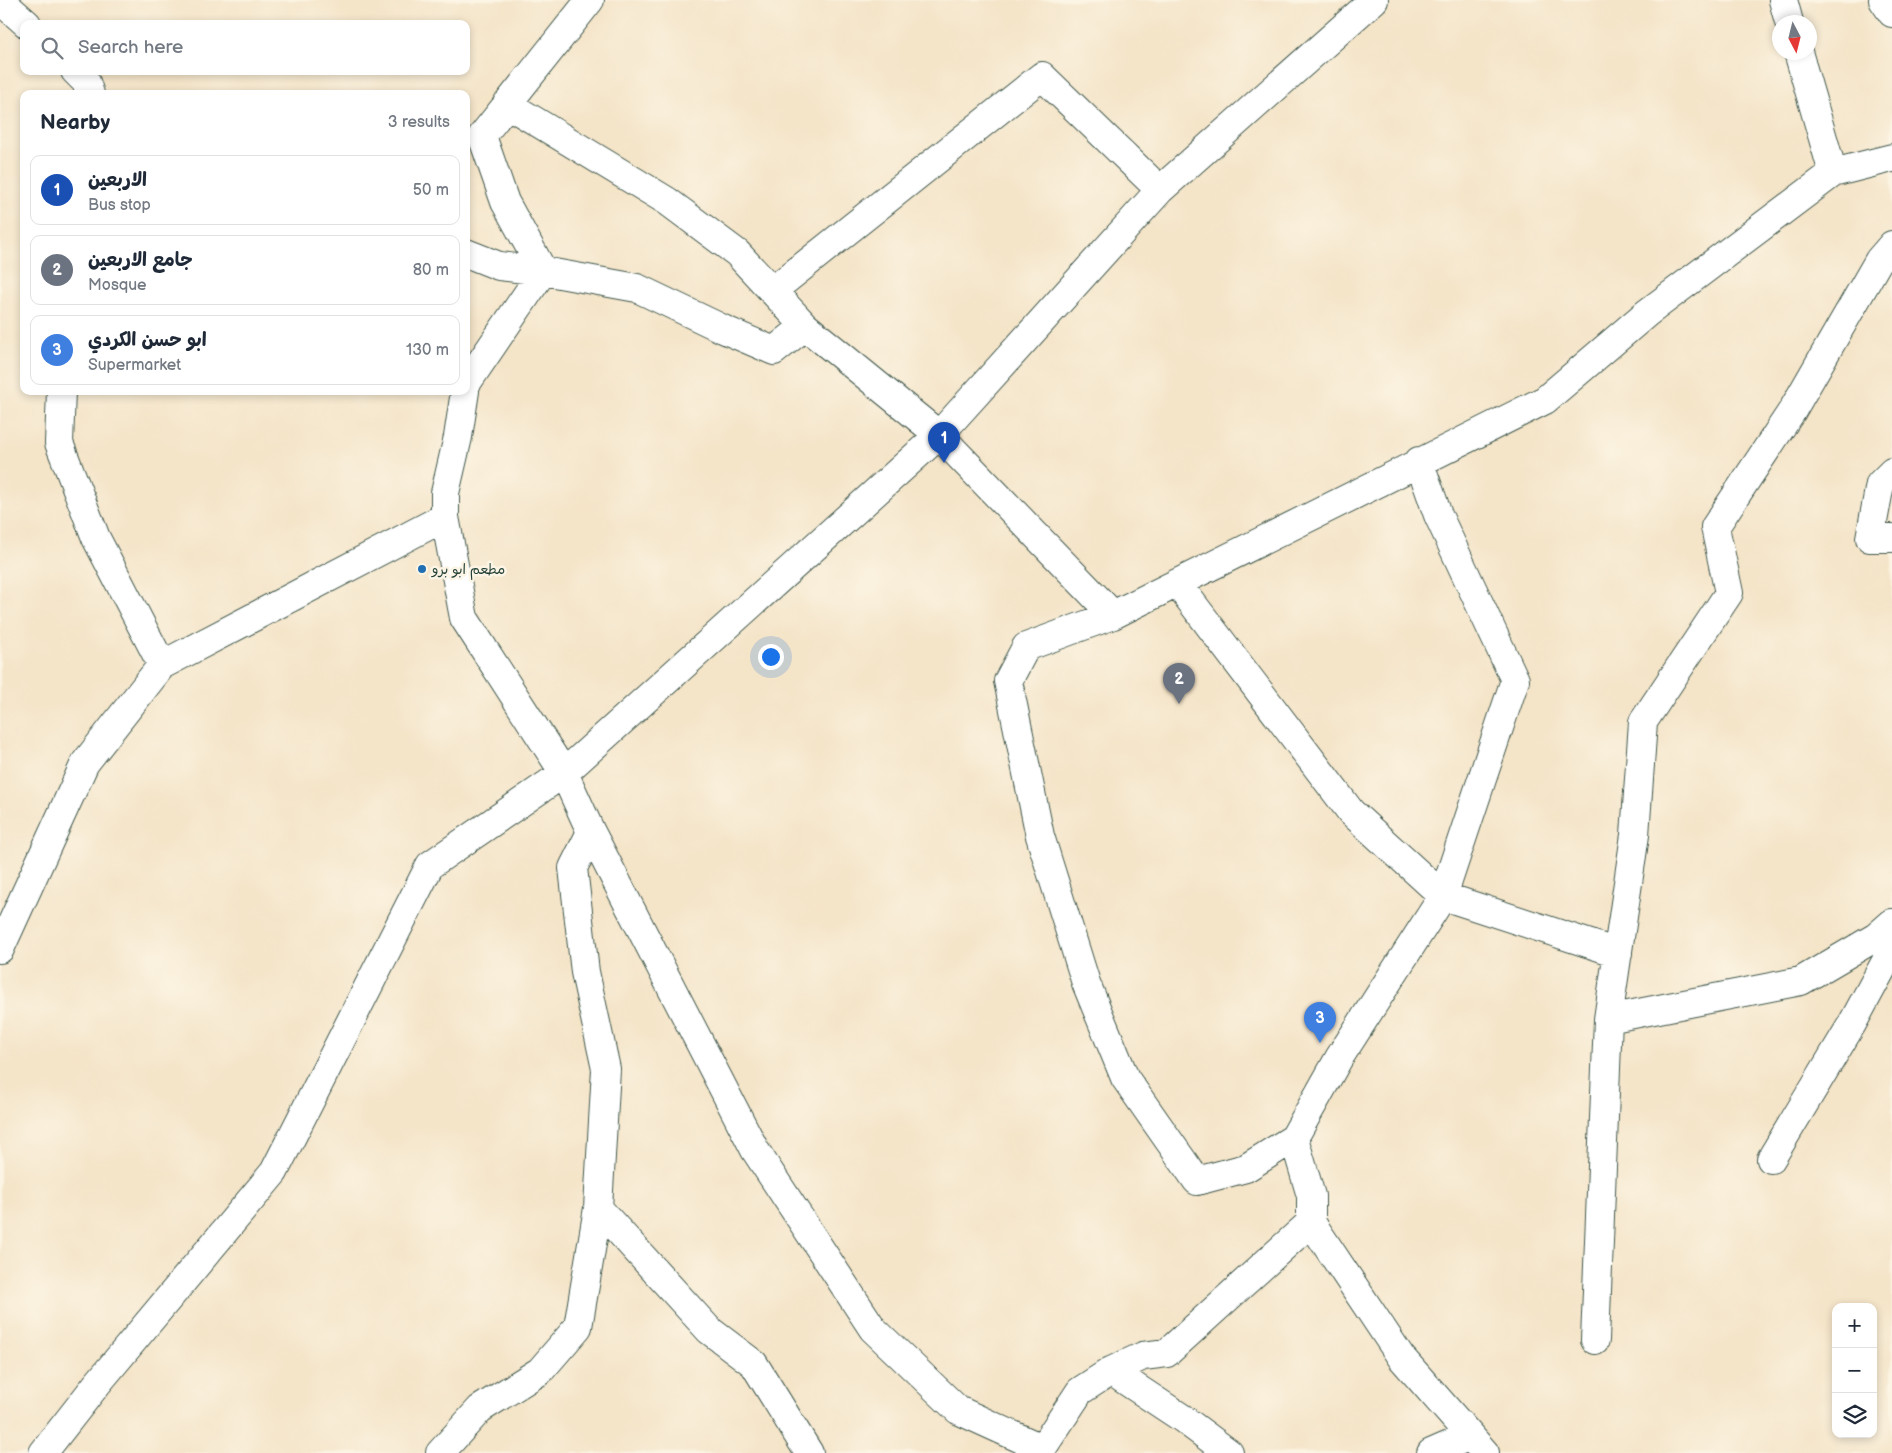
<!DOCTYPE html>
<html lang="en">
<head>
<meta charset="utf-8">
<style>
	body { margin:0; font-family:"Balsamiq Sans","Playpen Sans Arabic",sans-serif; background:#f2f2f3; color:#1f2937 }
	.controls { position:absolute; right:15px; bottom:15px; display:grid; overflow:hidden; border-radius:10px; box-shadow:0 2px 8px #0003 }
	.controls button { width:45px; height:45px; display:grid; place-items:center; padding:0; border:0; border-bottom:1px solid #e0e1e3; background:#fff; color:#1f2937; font:25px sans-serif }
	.compass { position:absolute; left:1772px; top:15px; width:45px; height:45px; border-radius:50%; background:#fff; box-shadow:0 2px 8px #0003; rotate:173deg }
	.you { position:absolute; left:770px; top:656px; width:18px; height:18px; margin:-12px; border:4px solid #fff; border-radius:50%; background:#1a73e8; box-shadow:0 0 0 8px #1a73e833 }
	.badge { display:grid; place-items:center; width:32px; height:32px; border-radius:50%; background:#111827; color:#fff; font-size:16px; font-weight:700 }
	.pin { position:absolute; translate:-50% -41px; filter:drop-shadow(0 1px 2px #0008) }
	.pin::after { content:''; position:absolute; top:26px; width:18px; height:15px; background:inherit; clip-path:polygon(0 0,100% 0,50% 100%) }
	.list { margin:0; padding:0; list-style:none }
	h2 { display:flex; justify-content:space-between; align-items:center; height:65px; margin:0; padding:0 20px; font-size:21px }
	h2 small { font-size:16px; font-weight:400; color:#747a83 }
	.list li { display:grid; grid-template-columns:32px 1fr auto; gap:15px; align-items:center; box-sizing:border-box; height:70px; margin:0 10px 10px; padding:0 10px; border:1px solid #e0e1e3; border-radius:10px }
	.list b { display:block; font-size:19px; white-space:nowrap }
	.list p { margin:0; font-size:16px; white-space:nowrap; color:#747a83 }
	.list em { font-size:16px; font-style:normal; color:#747a83 }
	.icon { flex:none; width:28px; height:28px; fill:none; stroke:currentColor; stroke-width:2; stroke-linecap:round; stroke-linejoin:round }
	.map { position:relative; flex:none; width:1892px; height:1453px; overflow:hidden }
	.search { position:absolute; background:#fff; box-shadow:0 2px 8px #0003; left:20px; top:20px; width:450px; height:55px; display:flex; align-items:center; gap:12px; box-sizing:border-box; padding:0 18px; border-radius:10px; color:#747a83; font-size:19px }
	.panel { position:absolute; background:#fff; box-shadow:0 2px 8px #0003; left:20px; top:90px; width:450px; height:305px; border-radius:10px }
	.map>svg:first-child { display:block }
</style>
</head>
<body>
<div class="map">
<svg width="1892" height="1453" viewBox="0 0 1892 1453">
	<rect width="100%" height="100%" fill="#fcf5e5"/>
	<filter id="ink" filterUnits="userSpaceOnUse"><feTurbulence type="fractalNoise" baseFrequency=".02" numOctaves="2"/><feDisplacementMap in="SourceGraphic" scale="10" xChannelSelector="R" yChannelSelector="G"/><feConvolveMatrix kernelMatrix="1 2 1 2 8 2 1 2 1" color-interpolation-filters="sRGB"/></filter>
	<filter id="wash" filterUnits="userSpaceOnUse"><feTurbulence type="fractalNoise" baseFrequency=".0096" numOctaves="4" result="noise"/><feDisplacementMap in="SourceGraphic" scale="20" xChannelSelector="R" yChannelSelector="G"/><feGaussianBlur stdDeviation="1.12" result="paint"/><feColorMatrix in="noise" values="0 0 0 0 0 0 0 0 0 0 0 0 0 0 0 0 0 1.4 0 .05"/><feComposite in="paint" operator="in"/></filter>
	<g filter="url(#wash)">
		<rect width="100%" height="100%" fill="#f4e4c8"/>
	</g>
	<g filter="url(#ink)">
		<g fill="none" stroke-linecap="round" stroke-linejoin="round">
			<defs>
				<path id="minor" d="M0 0 27 24
					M1783 0 1789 22
					M1883 0 1892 13
					M75 71 86 82 90 94
					M507 104 667 201 737 253 805 326 939 435 1113 615
					M1833 173 1892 158
					M466 253 499 266 543 271 637 288 723 329 774 351 805 326
					M772 291 1042 76 1160 190
					M466 384 543 271 505 202 482 136 590 0
					M61 391 59 443 96 538 162 665
					M1892 472 1880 484 1870 538H1892
					M1177 583 1351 812 1443 896 1618 953
					M591 832 755 1150 873 1329 958 1410 1041 1448
					M0 949 85 763 162 665 445 517V493L458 437 465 391
					M1608 1019 1801 981 1876 937 1892 923
					M1294 1138 1246 1168 1197 1181 1125 1078 1086 983 1040 836 1008 681 1026 647 1113 615 1545 400 1647 313 1833 173 1798 52
					M1771 1159 1852 1024 1892 950
					M598 1208 709 1330 754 1364 809 1453
					M1311 1222 1401 1357 1485 1453
					M1595 1340 1608 1019 1635 835 1643 722 1729 593 1715 527 1792 411 1879 260 1892 245
					M1111 1371 1182 1418 1229 1453
					M43 1453 97 1384 274 1172 430 865 564 773 939 435 1160 190 1374 0
					M440 1453 480 1409 540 1371 578 1327 598 1208 606 1069 585 972 573 868 591 832 564 773 464 618 445 517
					M1039 1453 1080 1391 1111 1371 1143 1356 1167 1353 1311 1222V1196L1294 1138 1339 1058 1443 896 1515 680 1438 515 1419 461
					M1431 1453 1470 1436"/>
			</defs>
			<use href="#minor" stroke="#3f564a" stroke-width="30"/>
			<use href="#minor" stroke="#fff" stroke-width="28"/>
		</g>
	</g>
	<circle fill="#1f6fb2" stroke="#fcf5e5" stroke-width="2" cx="422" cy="569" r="5"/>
	<g text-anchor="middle" stroke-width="5" stroke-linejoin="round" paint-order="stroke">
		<g font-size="14" fill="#1f3d34" stroke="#fcf5e5" text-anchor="start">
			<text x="432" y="574">مطعم ابو برو</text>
		</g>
	</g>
</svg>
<div class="controls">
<button>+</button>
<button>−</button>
<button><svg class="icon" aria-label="layers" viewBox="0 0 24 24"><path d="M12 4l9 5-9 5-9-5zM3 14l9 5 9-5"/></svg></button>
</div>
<svg class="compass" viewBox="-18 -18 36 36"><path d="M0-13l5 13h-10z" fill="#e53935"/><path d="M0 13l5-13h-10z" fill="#747a83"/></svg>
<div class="you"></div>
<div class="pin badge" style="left:944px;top:463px;background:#1a4fb4">1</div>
<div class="pin badge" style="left:1179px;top:704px;background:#6b7280">2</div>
<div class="pin badge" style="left:1320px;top:1043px;background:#3f7fe0">3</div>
<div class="search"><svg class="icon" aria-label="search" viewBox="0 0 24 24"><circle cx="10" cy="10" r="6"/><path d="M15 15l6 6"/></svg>Search here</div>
<section class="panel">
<h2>Nearby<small>3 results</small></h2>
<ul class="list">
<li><span class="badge" style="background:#1a4fb4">1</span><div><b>الاربعين</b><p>Bus stop</p></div><em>50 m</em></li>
<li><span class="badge" style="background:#6b7280">2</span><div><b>جامع الاربعين</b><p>Mosque</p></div><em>80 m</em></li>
<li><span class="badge" style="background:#3f7fe0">3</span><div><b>ابو حسن الكردي</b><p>Supermarket</p></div><em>130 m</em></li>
</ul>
</section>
</div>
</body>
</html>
